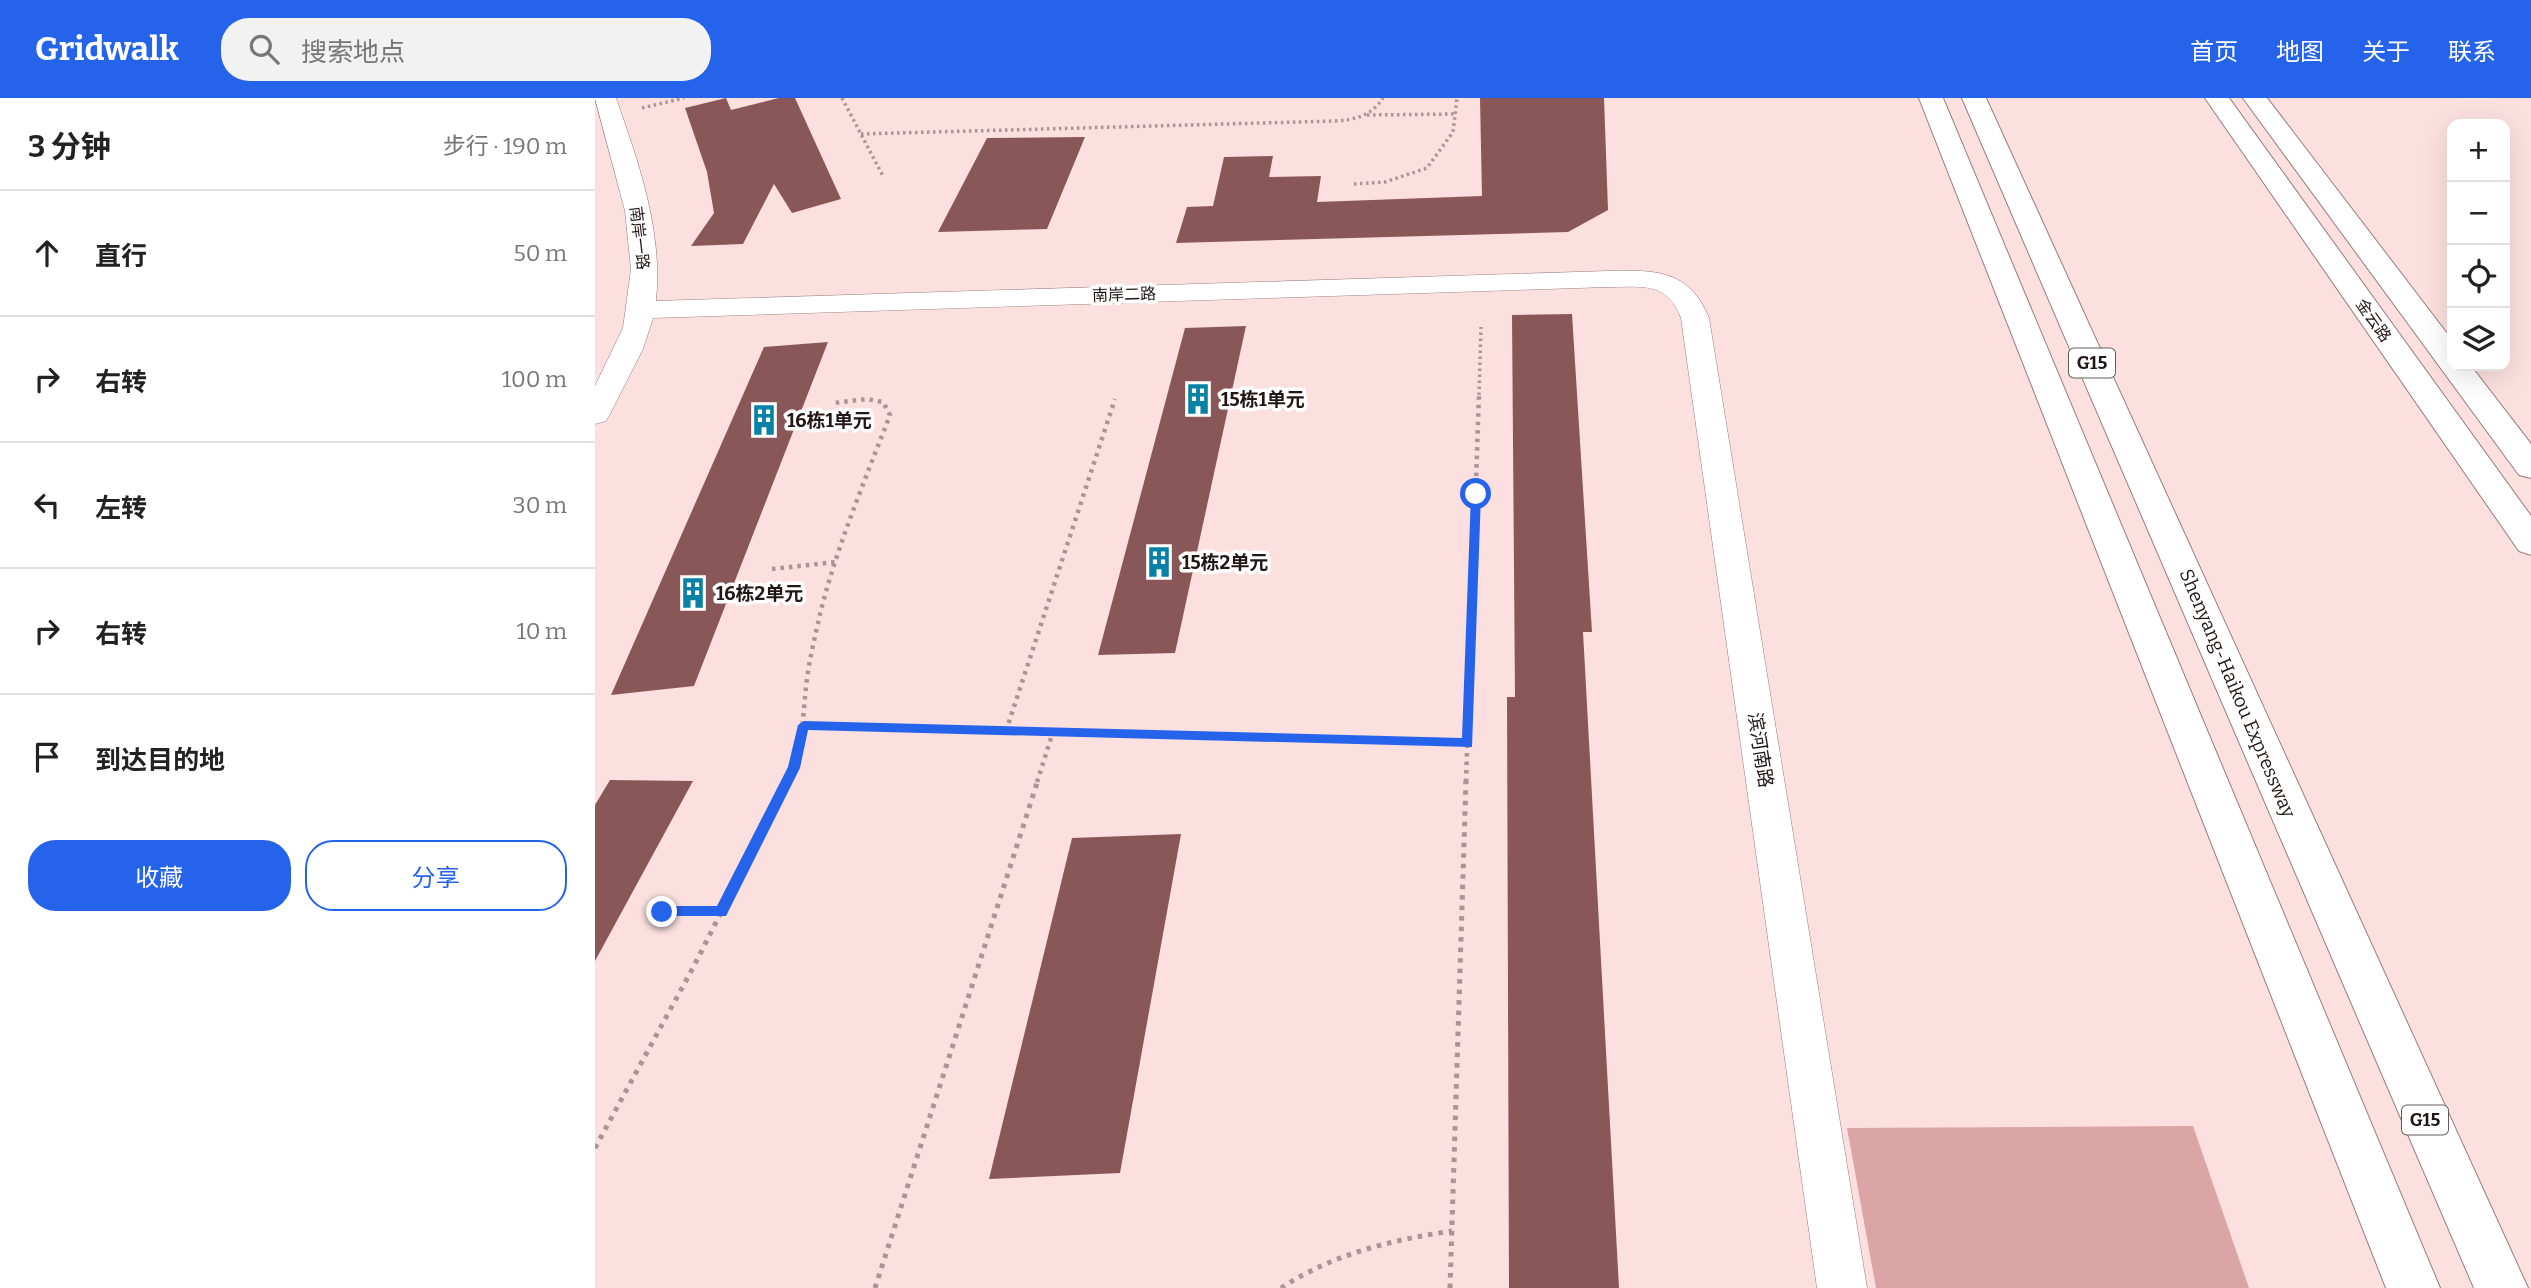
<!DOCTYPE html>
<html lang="zh">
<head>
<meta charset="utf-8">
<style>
	body { margin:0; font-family:Bitter,"Noto Sans SC",serif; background:#f2f2f2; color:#222 }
	.controls { position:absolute; right:21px; top:21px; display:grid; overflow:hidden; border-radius:14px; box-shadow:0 7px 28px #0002 }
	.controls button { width:63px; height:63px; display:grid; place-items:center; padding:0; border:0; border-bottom:2px solid #e0e0e0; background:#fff; color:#222; font:35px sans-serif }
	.stop { position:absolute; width:21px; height:21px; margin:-16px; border:5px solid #2563eb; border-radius:50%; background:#fff }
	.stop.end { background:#2563eb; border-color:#fff; box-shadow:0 2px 7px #0008 }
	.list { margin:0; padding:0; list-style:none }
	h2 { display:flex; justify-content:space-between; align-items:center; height:91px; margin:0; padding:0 28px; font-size:30px }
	h2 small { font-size:23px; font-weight:400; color:#767676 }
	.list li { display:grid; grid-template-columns:46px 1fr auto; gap:21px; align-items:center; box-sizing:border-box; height:126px; padding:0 28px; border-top:2px solid #e0e0e0 }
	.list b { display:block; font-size:26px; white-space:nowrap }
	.list em { font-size:23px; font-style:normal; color:#767676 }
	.actions { display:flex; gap:14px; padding:21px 28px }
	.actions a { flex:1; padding:16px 0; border:2px solid #2563eb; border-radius:28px; text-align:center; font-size:24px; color:#2563eb }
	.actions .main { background:#2563eb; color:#fff }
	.icon { flex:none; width:38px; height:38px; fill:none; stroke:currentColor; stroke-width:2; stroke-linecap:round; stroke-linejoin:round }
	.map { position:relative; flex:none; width:1936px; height:1190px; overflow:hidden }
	header { display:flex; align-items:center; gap:42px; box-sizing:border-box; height:98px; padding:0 35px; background:#2563eb; color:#fff }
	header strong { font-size:33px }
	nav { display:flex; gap:38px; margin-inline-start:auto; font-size:24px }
	.search { width:490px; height:63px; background:#f2f2f2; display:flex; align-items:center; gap:18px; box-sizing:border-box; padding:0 24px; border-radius:28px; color:#767676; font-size:26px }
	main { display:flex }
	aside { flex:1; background:#fff }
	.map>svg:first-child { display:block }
</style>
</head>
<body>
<header>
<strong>Gridwalk</strong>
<div class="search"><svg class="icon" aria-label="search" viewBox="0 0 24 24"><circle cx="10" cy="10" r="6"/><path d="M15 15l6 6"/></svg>搜索地点</div>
<nav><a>首页</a><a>地图</a><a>关于</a><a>联系</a></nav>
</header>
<main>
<aside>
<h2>3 分钟<small>步行 · 190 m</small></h2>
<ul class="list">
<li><svg class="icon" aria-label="ahead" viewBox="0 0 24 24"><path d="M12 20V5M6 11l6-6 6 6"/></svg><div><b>直行</b></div><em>50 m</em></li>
<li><svg class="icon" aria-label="right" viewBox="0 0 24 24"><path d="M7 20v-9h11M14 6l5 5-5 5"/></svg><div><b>右转</b></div><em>100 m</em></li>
<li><svg class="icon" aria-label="left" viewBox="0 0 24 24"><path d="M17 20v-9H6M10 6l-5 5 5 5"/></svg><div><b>左转</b></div><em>30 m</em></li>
<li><svg class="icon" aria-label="right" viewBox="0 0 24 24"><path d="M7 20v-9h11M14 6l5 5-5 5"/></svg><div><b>右转</b></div><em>10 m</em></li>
<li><svg class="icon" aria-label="arrive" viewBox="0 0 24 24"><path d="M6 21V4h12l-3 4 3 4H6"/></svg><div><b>到达目的地</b></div></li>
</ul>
<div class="actions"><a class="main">收藏</a><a>分享</a></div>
</aside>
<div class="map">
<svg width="1936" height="1190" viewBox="0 0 1936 1190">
	<rect width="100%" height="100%" fill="#fbe0df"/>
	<path fill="#dba4a5" d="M1598 1028 1654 1190H1281L1252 1030Z"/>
	<path fill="#8a5759" d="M131 0 136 12 184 0H200L246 101 197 115 179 86 148 146 96 148 119 115 112 74 90 10Z
		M885 0H1009L1013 112 973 134 581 145 592 109 618 108 629 59 678 58 674 79 726 78 722 104 887 98Z
		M490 39 452 131 343 134 392 40Z
		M977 216 997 534H988L1024 1190H914L912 599H920L917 217Z
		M651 228 580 555 503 557 590 230Z
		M233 244 99 588 16 597 169 249Z
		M15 682 98 683 0 863V707Z
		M586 736 525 1075 394 1081 477 740Z"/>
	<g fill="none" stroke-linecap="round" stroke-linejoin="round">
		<defs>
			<path id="minor" d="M0 0H21C44 66 68 133 61 203L1013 173C1060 172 1094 171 1114 220L1272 1190H1222L1086 220C1072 183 1047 189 1013 189L58 220 48 251 15 316 11 323 0 326V288L28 230 36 171 30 113Z"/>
			<path id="tertiary" d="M1610 0H1634L1936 418V457L1924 453Z
				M1648 0H1672L1857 242V268H1876L1936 346V380L1924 377Z"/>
			<path id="motorway" d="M1324 0H1348L1845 1190H1791Z
				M1367 0H1391L1933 1190H1879Z"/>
		</defs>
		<use href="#minor" stroke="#997b7b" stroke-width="1"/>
		<use href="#tertiary" stroke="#997b7b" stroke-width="2"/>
		<use href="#motorway" stroke="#997b7b" stroke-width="2"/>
		<path stroke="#aa9494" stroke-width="3.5" stroke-dasharray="2.5 3.5" stroke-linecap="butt" d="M247 0 288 78
			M47 10 89 0
			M772 17 860 16
			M266 36 739 23C760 22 776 18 788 0
			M759 86 790 84 832 70 858 34 862 0
			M884 297 886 229"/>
		<path stroke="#aa9494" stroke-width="4.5" stroke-dasharray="3.5 5" stroke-linecap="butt" d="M177 471 241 464
			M209 627 873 645
			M411 633 520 301
			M192 684C210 649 207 612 213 574 216 554 221 535 225 516 242 448 270 382 295 317L288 304 272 301 239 305
			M442 684 458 634
			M871 684 884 295"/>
		<path stroke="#aa9494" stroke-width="5" stroke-dasharray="4.5 6" stroke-linecap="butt" d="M67 814H125
			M0 1050 100 866 193 682
			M280 1190 443 682
			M686 1190C738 1156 796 1142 857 1133
			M855 1190 871 682"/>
		<use href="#minor" fill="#fff" fill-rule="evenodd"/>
		<use href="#tertiary" fill="#fff" fill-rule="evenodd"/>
		<use href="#motorway" fill="#fff" fill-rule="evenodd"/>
	</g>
	<path fill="#2563eb" d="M881 392 886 396 877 649 213 632 205 670 131 818H62L60 814 67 808H122L193 669 203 627 209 623 867 640 876 396Z"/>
	<defs>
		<symbol id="building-bare" viewBox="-9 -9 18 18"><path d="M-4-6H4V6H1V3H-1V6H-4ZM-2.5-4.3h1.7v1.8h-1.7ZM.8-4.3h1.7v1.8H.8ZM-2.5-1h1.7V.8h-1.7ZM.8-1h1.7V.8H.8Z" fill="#0881a7" stroke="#fff" stroke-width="2.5" paint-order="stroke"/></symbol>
	</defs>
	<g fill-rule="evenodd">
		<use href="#building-bare" x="581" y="279" width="44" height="44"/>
		<use href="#building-bare" x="147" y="300" width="44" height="44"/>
		<use href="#building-bare" x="542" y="442" width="44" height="44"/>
		<use href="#building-bare" x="76" y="473" width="44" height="44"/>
	</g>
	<g text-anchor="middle" stroke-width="7" stroke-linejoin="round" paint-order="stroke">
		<g font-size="16" fill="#221616" stroke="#fff">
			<text transform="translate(45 140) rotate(83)" y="6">南岸一路</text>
			<text transform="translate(529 196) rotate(-2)" y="6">南岸二路</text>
			<text transform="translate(1779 222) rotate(55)" y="6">金云路</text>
		</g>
		<g fill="#fff" stroke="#645c5c" stroke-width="2">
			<rect x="1474" y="250.5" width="46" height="29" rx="5"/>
			<rect x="1807" y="1007.5" width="46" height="29" rx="5"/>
		</g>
		<g font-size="18" font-weight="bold" fill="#221616">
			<text x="1497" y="271">G15</text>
			<text x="1830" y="1028">G15</text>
		</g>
		<g font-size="19" font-weight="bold" fill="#221616" stroke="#fff" text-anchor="start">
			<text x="626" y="308">15栋1单元</text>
			<text x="192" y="329">16栋1单元</text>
			<text x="587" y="471">15栋2单元</text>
			<text x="121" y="502">16栋2单元</text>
		</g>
		<g font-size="19" fill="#221616" stroke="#fff">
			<text transform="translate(1643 595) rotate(67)" y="7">Shenyang-Haikou Expressway</text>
			<text transform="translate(1166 652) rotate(81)" y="7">滨河南路</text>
		</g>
	</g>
</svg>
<div class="controls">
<button>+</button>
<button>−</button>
<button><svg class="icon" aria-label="locate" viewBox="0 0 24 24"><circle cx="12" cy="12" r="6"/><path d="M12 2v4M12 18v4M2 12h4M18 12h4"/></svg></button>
<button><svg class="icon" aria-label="layers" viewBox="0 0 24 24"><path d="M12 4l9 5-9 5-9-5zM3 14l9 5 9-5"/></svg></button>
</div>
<div class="stop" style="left:881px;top:396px"></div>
<div class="stop end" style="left:67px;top:814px"></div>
</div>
</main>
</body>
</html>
